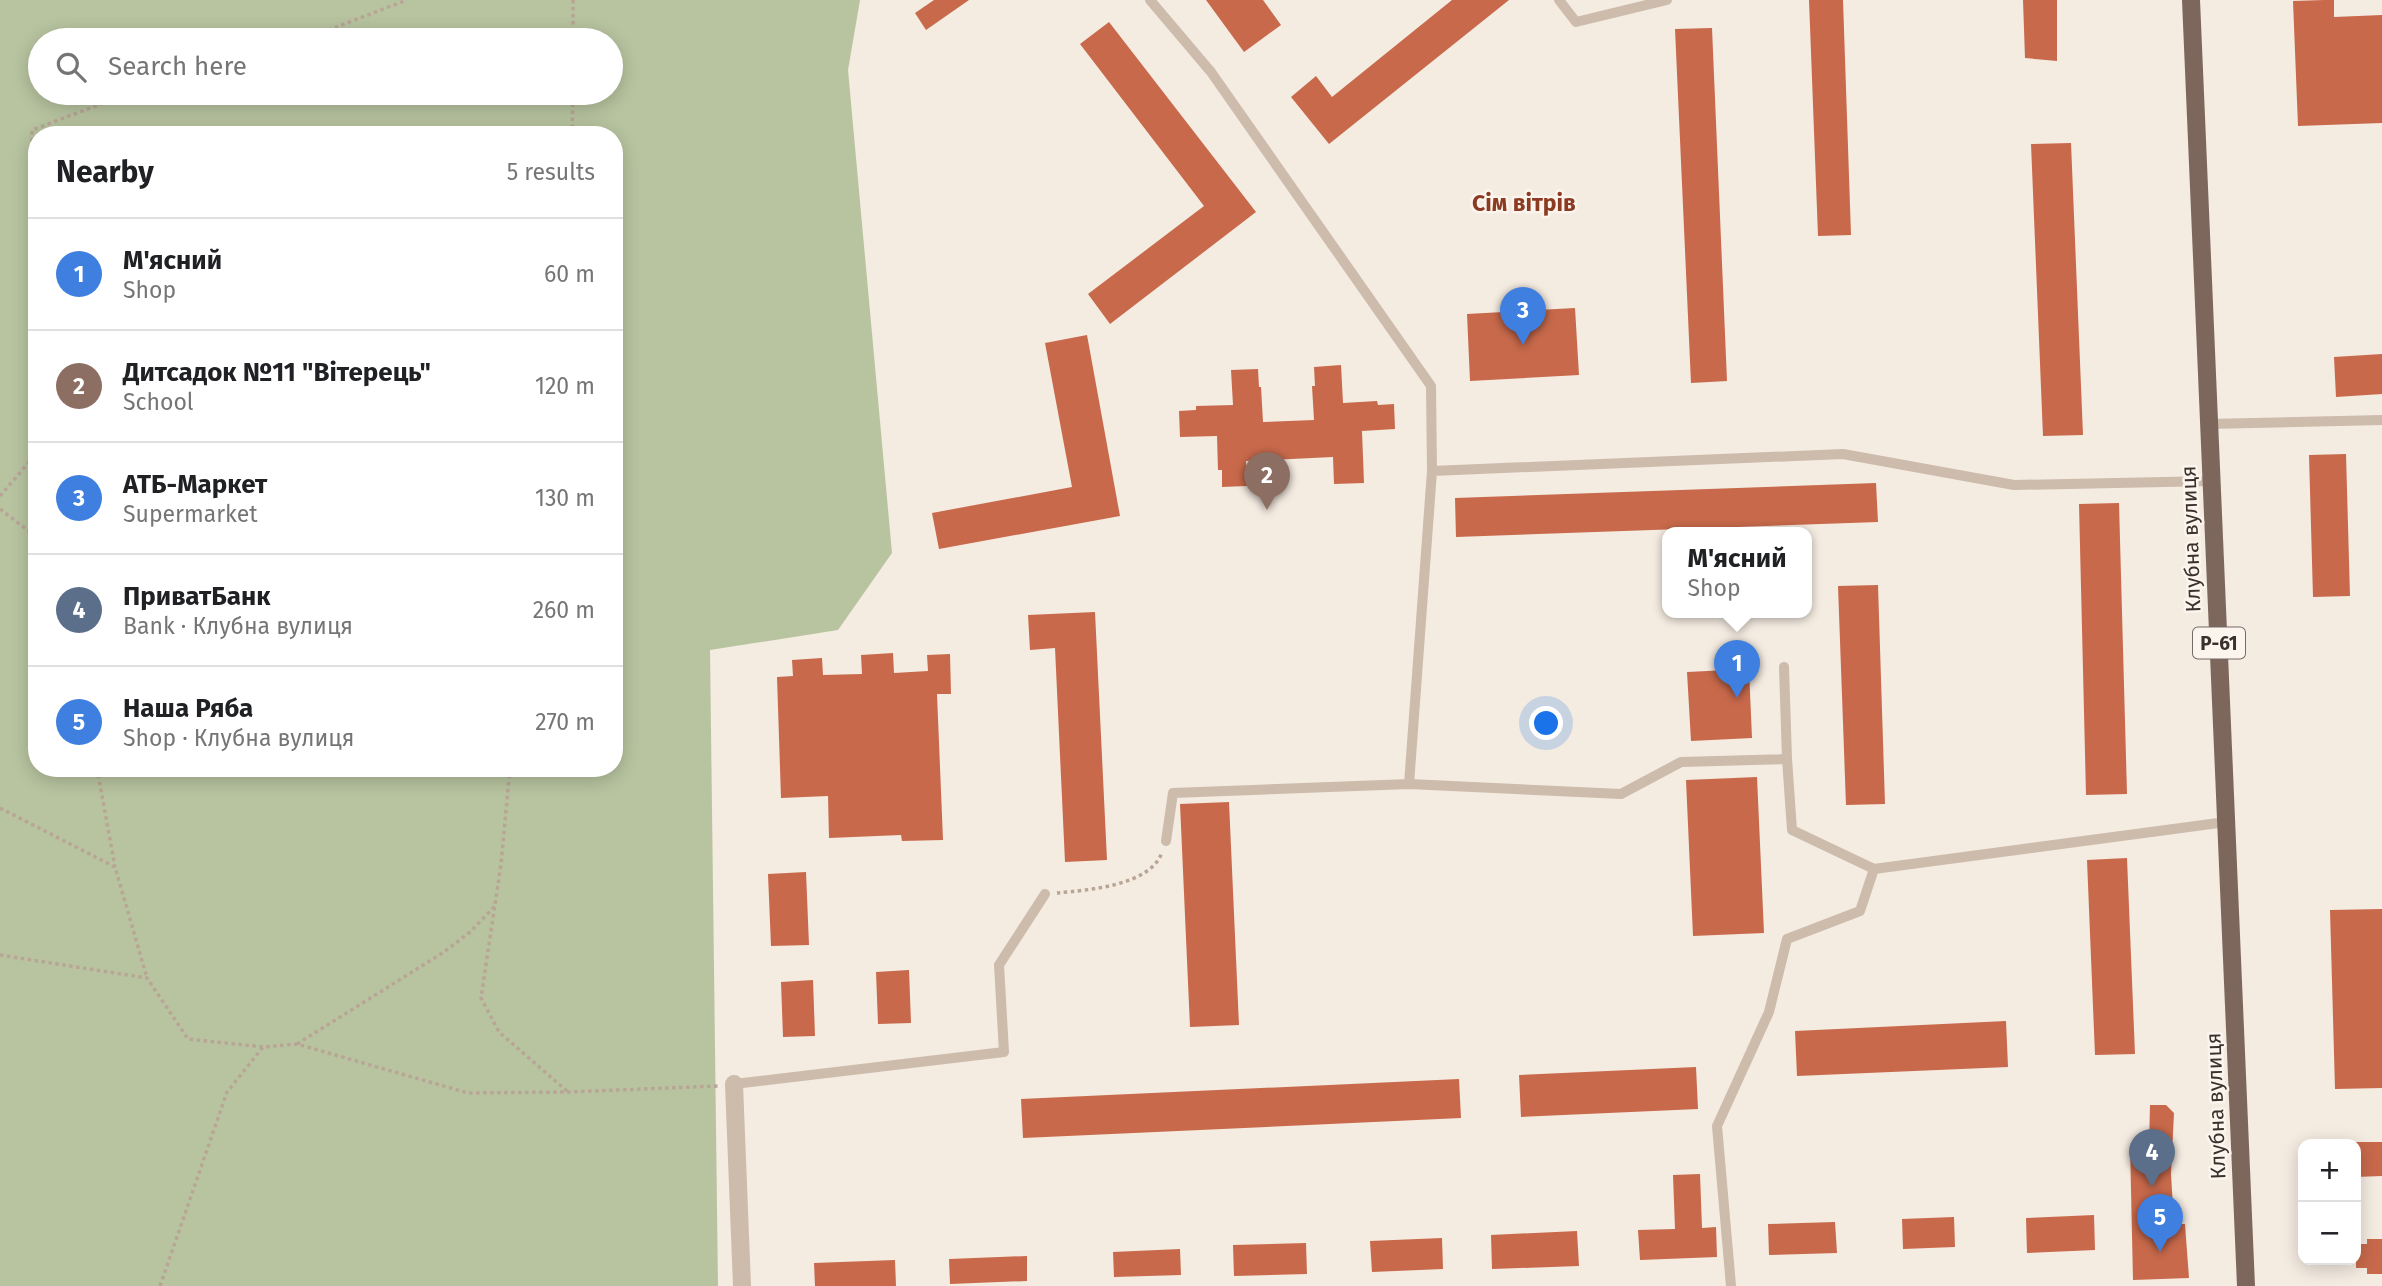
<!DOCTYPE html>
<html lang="en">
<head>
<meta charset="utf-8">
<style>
	body { margin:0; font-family:"Fira Sans",sans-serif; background:#f6f6f6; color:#202124 }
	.controls { position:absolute; right:21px; bottom:21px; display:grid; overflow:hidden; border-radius:14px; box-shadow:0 4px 18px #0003 }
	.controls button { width:63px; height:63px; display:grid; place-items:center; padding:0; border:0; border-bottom:2px solid #e0e0e0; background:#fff; color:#202124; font:35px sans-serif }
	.you { position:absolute; left:1547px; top:724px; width:24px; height:24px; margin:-18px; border:5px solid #fff; border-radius:50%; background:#1a73e8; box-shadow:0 0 0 10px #1a73e833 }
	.badge { display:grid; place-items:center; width:46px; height:46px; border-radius:50%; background:#1f5a5e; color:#fff; font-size:23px; font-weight:700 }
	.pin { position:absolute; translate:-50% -58px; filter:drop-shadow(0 2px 4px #0008) }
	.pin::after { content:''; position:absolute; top:37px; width:24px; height:21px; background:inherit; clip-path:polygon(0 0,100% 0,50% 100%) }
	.popup { position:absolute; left:1662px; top:527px; width:150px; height:91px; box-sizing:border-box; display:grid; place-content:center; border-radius:14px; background:#fff; filter:drop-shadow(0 2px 5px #0005); font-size:23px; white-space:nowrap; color:#757577 }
	.popup b { font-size:26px; color:#202124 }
	.popup::after { content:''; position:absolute; left:50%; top:100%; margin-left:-14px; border:14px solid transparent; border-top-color:#fff }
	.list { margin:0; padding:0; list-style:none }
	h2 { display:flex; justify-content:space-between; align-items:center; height:91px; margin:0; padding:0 28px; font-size:30px }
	h2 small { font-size:23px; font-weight:400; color:#757577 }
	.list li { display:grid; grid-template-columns:46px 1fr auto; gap:21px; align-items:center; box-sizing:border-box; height:112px; padding:0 28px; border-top:2px solid #e0e0e0 }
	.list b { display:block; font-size:26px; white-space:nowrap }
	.list p { margin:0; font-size:23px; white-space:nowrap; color:#757577 }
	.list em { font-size:23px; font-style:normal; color:#757577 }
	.icon { flex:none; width:38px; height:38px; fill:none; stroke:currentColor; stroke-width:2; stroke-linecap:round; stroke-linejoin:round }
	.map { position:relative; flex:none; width:2382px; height:1286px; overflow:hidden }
	.search { position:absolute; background:#fff; box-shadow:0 4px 18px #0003; left:28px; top:28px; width:595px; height:77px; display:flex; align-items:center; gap:18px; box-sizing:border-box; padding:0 24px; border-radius:38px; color:#757577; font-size:26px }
	.panel { position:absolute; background:#fff; box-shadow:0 4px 18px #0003; left:28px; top:126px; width:595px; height:651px; border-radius:28px }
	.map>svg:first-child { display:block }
</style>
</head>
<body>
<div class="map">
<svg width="2382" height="1286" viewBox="0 0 2382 1286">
	<rect width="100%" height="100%" fill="#f4ebe1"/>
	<path fill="#b8c4a0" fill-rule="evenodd" d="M0 0H860L848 70 892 553 838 630 710 650 718 1286H0ZM40 40H611V93H40ZM37 135H614V768H37Z"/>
	<path fill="#c8694b" d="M934 0H969L926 30 915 13Z
		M1206 0H1263L1281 25 1244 52Z
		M1452 0H1509L1329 144 1291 97 1316 76 1332 97Z
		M1809 0H1843L1851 235 1818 236Z
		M2023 0H2057V61L2025 58Z
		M2324 0H2334V17L2382 15V123L2298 126 2293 1Z
		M1109 22 1256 212 1110 324 1088 294 1204 206 1080 44Z
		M1712 28 1727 381 1691 383 1675 29Z
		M2071 143 2083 435 2043 436 2031 144Z
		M1575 308 1579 375 1470 381 1467 314Z
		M1087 335 1120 516 939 549 932 513 1072 487 1045 343Z
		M2382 354V394L2336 397 2334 357Z
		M1341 365 1343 403 1377 401 1378 405 1394 404 1395 429 1362 431 1364 483 1334 484 1333 457 1246 461 1247 486 1222 487V470H1218L1217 436 1180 437 1179 411 1196 410V406L1233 405 1231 370 1258 369 1259 387H1261L1263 422 1314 420 1312 386H1315L1314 367Z
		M2346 454 2350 596 2313 597 2309 455Z
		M1876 483 1878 522 1456 537 1455 498Z
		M2119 503 2127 794 2086 795 2079 504Z
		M1878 585 1885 804 1846 805 1838 586Z
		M1095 612 1107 860 1065 862 1055 648 1030 650 1028 615Z
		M893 653 894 673 928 671 927 655 950 654 951 694H937L943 840 902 841 901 835 829 838 828 796 781 798 777 677 793 676 792 660 822 658 823 675 862 674 861 655Z
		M1749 669 1752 738 1691 741 1687 672Z
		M1757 777 1764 933 1693 936 1686 780Z
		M1229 802 1239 1025 1190 1027 1180 804Z
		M2127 858 2135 1054 2095 1055 2087 860Z
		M806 872 809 945 771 946 768 874Z
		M2382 909V1088L2335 1089 2330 910Z
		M909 970 911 1023 878 1024 876 972Z
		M813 980 815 1036 783 1037 781 982Z
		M2006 1021 2008 1067 1797 1076 1795 1031Z
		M1696 1067 1698 1109 1521 1117 1519 1075Z
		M1459 1079 1461 1118 1023 1138 1021 1099Z
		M2150 1105H2166L2174 1113 2171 1174 2174 1224H2185L2189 1278 2133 1280 2130 1145H2149Z
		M2356 1142H2382V1176L2356 1177Z
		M1700 1174 1702 1228 1716 1227 1717 1257 1640 1260 1638 1230 1675 1229 1673 1175Z
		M2094 1215 2095 1250 2027 1253 2026 1218Z
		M1954 1217 1955 1247 1903 1249 1902 1219Z
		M1835 1222 1837 1253 1769 1255 1768 1224Z
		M1577 1231 1579 1266 1492 1269 1491 1235Z
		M1442 1238 1443 1269 1372 1272 1370 1241Z
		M2367 1239H2382V1274H2367V1268H2356V1244H2367Z
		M1306 1243 1307 1274 1234 1276 1233 1245Z
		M1180 1249 1181 1275 1114 1277 1113 1252Z
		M1027 1256V1281L950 1284 949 1259Z
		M895 1260 896 1286H815L814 1263Z"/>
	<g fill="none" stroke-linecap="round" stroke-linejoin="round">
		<path stroke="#b9a596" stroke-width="3.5" stroke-dasharray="3.5 3.5" stroke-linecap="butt" d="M573 0V40
			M302 40 407 0
			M572 135 573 93
			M37 190 32 158V130L130 93
			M32 458 37 541
			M0 496 37 453
			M0 509 34 535
			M97 768 115 867
			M510 768 501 864 481 998 499 1032 568 1092
			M0 808 115 867 147 978
			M1057 893C1087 890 1151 886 1162 852
			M0 955 147 978 188 1039 263 1047
			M297 1044 444 952 470 932 495 906
			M160 1286 227 1092 263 1047 297 1044 468 1093 569 1092 718 1086"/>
		<path stroke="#cdbbac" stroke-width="10" d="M1150 0 1211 72 1431 386 1432 471
			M1559 0 1576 22 1667 0
			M2209 424 2382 420
			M1784 667 1787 759 1792 830 1874 869 2226 822
			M1409 784 1432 471 1843 454 2014 485 2212 481
			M1166 841 1173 793 1409 784 1621 794 1681 762 1787 759
			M734 1084 1004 1052 999 965 1045 894
			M1731 1286 1717 1126 1769 1012 1787 939 1860 911 1874 869"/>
		<path stroke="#cdbbac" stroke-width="18" d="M734 1084 742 1286"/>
		<path stroke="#7d675c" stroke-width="18" d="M2191 0 2246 1286"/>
	</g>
	<g text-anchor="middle" stroke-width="5" stroke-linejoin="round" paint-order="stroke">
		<rect fill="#fbf5ee" stroke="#756b66" stroke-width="2" x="2193" y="627.5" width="52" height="31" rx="5"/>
		<g font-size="19" font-weight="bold" fill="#3b302b">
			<text x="2219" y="650">Р-61</text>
		</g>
		<g font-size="21" fill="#3b302b" stroke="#fbf5ee">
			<text transform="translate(2191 539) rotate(-92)" y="7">Клубна вулиця</text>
			<text transform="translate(2216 1106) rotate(-92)" y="7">Клубна вулиця</text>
		</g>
		<g font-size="23" font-weight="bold" fill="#8c3b22" stroke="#fbf5ee">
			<text x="1524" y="211">Сім вітрів</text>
		</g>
	</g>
</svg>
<div class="controls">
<button>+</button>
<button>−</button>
</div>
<div class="you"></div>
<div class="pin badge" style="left:1737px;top:698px;background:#3f7fe0">1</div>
<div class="popup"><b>М'ясний</b>Shop</div>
<div class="pin badge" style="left:1267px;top:510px;background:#8d6e63">2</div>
<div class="pin badge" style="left:1523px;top:345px;background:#3f7fe0">3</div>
<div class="pin badge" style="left:2152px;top:1187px;background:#5c6f8a">4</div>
<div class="pin badge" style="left:2160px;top:1252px;background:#3f7fe0">5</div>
<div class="search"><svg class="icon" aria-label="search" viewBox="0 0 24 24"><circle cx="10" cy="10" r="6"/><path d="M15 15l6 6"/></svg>Search here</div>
<section class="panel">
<h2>Nearby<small>5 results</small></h2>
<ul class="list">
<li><span class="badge" style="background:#3f7fe0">1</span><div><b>М'ясний</b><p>Shop</p></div><em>60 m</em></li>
<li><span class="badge" style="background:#8d6e63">2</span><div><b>Дитсадок №11 &quot;Вітерець&quot;</b><p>School</p></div><em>120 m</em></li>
<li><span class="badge" style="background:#3f7fe0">3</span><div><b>АТБ-Маркет</b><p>Supermarket</p></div><em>130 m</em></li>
<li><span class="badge" style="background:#5c6f8a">4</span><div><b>ПриватБанк</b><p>Bank · Клубна вулиця</p></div><em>260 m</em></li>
<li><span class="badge" style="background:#3f7fe0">5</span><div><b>Наша Ряба</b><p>Shop · Клубна вулиця</p></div><em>270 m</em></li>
</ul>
</section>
</div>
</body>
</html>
